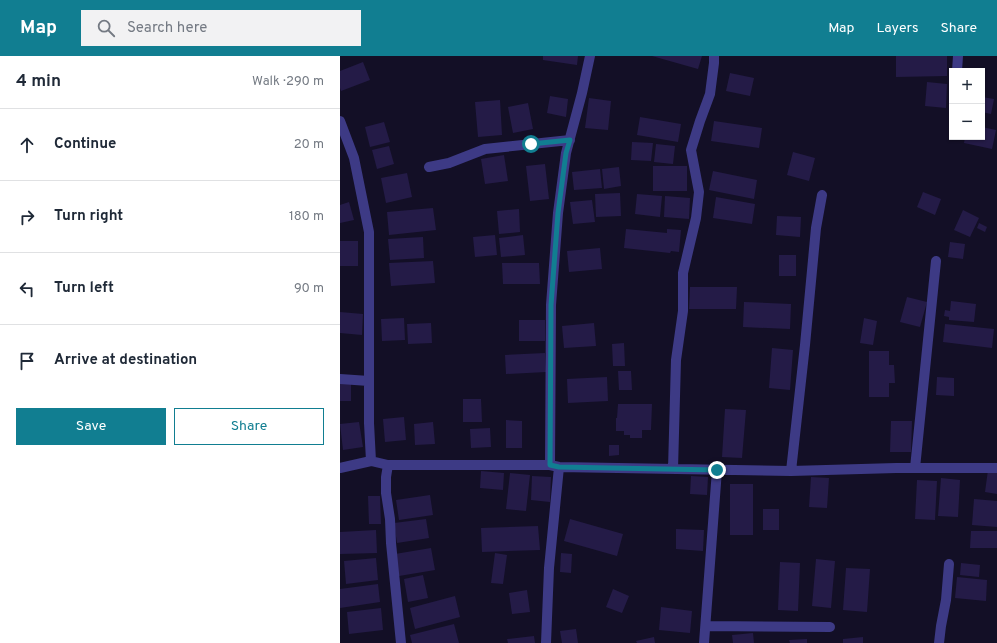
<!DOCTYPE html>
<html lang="en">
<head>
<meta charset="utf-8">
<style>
	body { margin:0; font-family:Overpass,sans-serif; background:#f2f2f3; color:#1f2937 }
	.controls { position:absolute; right:12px; top:12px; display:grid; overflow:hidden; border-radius:0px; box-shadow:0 1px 3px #0004 }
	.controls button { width:36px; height:36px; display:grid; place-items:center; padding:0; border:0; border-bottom:1px solid #e0e1e3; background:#fff; color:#1f2937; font:20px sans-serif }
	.stop { position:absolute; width:12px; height:12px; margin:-9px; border:3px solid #117e91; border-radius:50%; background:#fff }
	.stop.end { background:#117e91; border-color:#fff; box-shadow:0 1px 4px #0008 }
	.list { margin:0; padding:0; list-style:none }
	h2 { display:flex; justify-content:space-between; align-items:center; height:52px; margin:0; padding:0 16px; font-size:17px }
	h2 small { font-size:13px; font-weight:400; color:#747a83 }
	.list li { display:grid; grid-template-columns:26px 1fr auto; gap:12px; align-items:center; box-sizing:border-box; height:72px; padding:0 16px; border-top:1px solid #e0e1e3 }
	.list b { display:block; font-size:15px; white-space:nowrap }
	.list em { font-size:13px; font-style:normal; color:#747a83 }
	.actions { display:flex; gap:8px; padding:12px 16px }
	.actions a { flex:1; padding:9px 0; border:1px solid #117e91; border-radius:0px; text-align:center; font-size:14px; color:#117e91 }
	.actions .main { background:#117e91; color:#fff }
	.icon { flex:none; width:22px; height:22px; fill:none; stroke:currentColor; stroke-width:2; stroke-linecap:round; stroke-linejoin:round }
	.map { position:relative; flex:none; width:657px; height:587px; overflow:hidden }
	header { display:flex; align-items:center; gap:24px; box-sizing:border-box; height:56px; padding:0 20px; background:#117e91; color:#fff }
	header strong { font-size:19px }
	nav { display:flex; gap:22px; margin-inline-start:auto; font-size:14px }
	.search { width:280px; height:36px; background:#f2f2f3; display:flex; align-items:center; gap:10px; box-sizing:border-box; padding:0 14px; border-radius:0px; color:#747a83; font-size:15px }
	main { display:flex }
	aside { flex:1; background:#fff }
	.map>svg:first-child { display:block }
</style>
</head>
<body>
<header>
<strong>Map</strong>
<div class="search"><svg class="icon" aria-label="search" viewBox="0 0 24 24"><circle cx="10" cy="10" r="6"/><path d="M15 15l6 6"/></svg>Search here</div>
<nav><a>Map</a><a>Layers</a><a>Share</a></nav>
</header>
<main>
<aside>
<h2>4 min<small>Walk · 290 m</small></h2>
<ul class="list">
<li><svg class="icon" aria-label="ahead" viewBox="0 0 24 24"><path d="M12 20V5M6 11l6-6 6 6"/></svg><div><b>Continue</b></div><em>20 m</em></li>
<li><svg class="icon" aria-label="right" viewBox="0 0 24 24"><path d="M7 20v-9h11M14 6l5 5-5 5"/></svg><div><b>Turn right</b></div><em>180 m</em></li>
<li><svg class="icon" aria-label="left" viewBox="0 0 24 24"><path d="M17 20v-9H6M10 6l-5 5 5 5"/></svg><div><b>Turn left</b></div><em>90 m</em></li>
<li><svg class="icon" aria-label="arrive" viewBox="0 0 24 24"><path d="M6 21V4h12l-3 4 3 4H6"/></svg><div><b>Arrive at destination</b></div></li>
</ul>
<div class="actions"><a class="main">Save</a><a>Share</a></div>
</aside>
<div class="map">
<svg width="657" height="587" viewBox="0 0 657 587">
	<rect width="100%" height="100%" fill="#130f26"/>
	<path fill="#241b47" d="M203 0H238L237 9 203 4Z
		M312 0H362L358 13Z
		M556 0H607V20L556 21Z
		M23 6 30 24 1 35 0 32V15Z
		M390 17 414 22 410 40 386 35Z
		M587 26 607 28 606 52 585 50Z
		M210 40 228 43 226 61 207 57Z
		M642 41 654 43 651 58 642 56Z
		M249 42 271 45 268 74 245 72Z
		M160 44 162 79 138 81 135 46Z
		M188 47 193 73 173 77 168 51Z
		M300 61 341 68 338 86 297 79Z
		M374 65 422 72 419 92 371 85Z
		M44 66 50 86 30 91 25 71Z
		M642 71 656 74 652 93 624 87 625 81H642Z
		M292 86 313 87 311 105 291 104Z
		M316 88 335 90 333 108 314 106Z
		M49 90 54 108 37 113 32 94Z
		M453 96 475 102 469 125 447 119Z
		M164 99 168 125 145 128 141 103Z
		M205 108 209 143 190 145 186 110Z
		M313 110H347V135H313Z
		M279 111 281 130 264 133 262 113Z
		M260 113 262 132 234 134 232 116Z
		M373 115 417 124 414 143 369 134Z
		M67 117 72 141 46 147 41 122Z
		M583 136 601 143 595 159 577 151Z
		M280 137 281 160 256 161 255 138Z
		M297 138 322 140 320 161 295 158Z
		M325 140 350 142 349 163 324 161Z
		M376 141 415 148 412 168 373 162Z
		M252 144 255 166 233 168 230 146Z
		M9 146 14 164 0 167V149Z
		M93 152 96 174 49 179 47 156Z
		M179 153 180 176 159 178 157 155Z
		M623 154 639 162 630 181 614 174Z
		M437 160 461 161 460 181 436 179Z
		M639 167 647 171 645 176 637 172Z
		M286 173 327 177V173L341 174 339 196 331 195 330 197 284 192Z
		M155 179 157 199 135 201 133 181Z
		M183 179 185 199 161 201 159 182Z
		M83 181 84 202 50 204 48 183Z
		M0 185H18V210H0Z
		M610 186 625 188 623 203 608 201Z
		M260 192 262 213 229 216 227 195Z
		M439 199H456V220H439Z
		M93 205 95 227 51 230 49 207Z
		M162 207H199L200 228H163Z
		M350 231H397L396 253H349Z
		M567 241 587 246 580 271 560 266Z
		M611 245 636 248 634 266 609 264V261L604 260 605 254 610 255Z
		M404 246 451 248 450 273 403 271Z
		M0 256 23 258 22 279 0 277Z
		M64 262 65 284 42 285 41 263Z
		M524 262 537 265 533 289 520 287Z
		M179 264H205V285H179Z
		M91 267 92 287 68 288 67 268Z
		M254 267 256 290 224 292 222 270Z
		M605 268 654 273 652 292 603 286Z
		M284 287 285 310H273L272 288Z
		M432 292 453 294 450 334 429 332Z
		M529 295H549V309H554L555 327H549V341H529Z
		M205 297 206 316 166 318 165 299Z
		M278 315H291L292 334H279Z
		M267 321 268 345 228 347 227 323Z
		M597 321 614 322V340L596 339Z
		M0 326H11V345H0Z
		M123 343H141L142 366H123Z
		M278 348H312L311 374H302V382H290V379H284V375H276V362H277Z
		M385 353 406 354 402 402 382 401Z
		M64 361 66 384 45 386 43 363Z
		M166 364 182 365V392H166Z
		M551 365H572L571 396H550Z
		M19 366 23 391 3 394 0 368Z
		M93 366 95 388 75 389 74 368Z
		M150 372 151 391 131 392 130 373Z
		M269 389H279V399L269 400Z
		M648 414 657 415V438L645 436Z
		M141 415 164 417 163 434 140 432Z
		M170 417 190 419 186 455 166 453Z
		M192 420 211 421 210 446 191 444Z
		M351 420 368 421 367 439 350 438Z
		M471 421 489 422 487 452 469 451Z
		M601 422 620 424 618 461 598 460Z
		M577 424 597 425 595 464 575 463Z
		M390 428H413V479H390Z
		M90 439 93 459 59 464 56 444Z
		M28 440H40L41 468H29Z
		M634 443 657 445V471L632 469Z
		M423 453H439V474H423Z
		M86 463 89 482 57 487 54 467Z
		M230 463 283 478 277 500 224 485Z
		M198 470 200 494 142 496 141 472Z
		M336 473 364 474 363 495 336 493Z
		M36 474 37 497 0 498V476Z
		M631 475H657V492H630Z
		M91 492 95 514 59 520 55 498Z
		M155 497 167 499 163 528 151 527Z
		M221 497 232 498 231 517 220 516Z
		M36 502 38 524 6 528 4 505Z
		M476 503 495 505 491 552 472 550Z
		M440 506 460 507 458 555 438 554Z
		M621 507 640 509 639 521 620 519Z
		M506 512 530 513 527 556 503 554Z
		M83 519 88 542 68 546 64 523Z
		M617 521 647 524 646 545 615 542Z
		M38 528 40 546 0 552V533Z
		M273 533 289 540 282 557 266 551Z
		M187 534 190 556 172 558 169 537Z
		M115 540 120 561 75 573 70 552Z
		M321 551 352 555 350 577 319 574Z
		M41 552 43 574 9 578 7 556Z
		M114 568 119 587H72L70 579Z
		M236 573 238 587H222L220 575Z
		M413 577 414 587H393L392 579Z
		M194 580 195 587H168L167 583Z
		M314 581 315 587H297L296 585Z
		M523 581V587H503V583Z
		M467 583V587H450L449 584Z"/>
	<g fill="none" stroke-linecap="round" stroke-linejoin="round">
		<path stroke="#3d3a85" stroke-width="10" d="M617 15 618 0
			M0 65 14 102 29 176V367L31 405
			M89 111 109 107 145 93 230 84
			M0 323 29 325
			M48 409 46 421V437L50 463 51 487 61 587
			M210 409 211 249 218 157 226 97 242 37 250 0
			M0 412 31 405 48 409H210L219 411 451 415 556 412H657
			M575 412 596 205
			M333 413 336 304 343 255V217L356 162 359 136 351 94 360 65 370 38 374 7V0
			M451 415 465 289 476 172 482 139
			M366 570 490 571
			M206 587 209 512 219 411
			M364 587 377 414
			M599 587 601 570 606 544 609 508"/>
	</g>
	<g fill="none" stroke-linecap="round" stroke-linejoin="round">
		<path stroke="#117e91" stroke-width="5" d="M191 88 230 84 226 97 218 157 211 249 210 409 219 411 377 414"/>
	</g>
</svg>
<div class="controls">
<button>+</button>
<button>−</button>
</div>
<div class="stop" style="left:191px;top:88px"></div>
<div class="stop end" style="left:377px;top:414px"></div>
</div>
</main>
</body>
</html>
